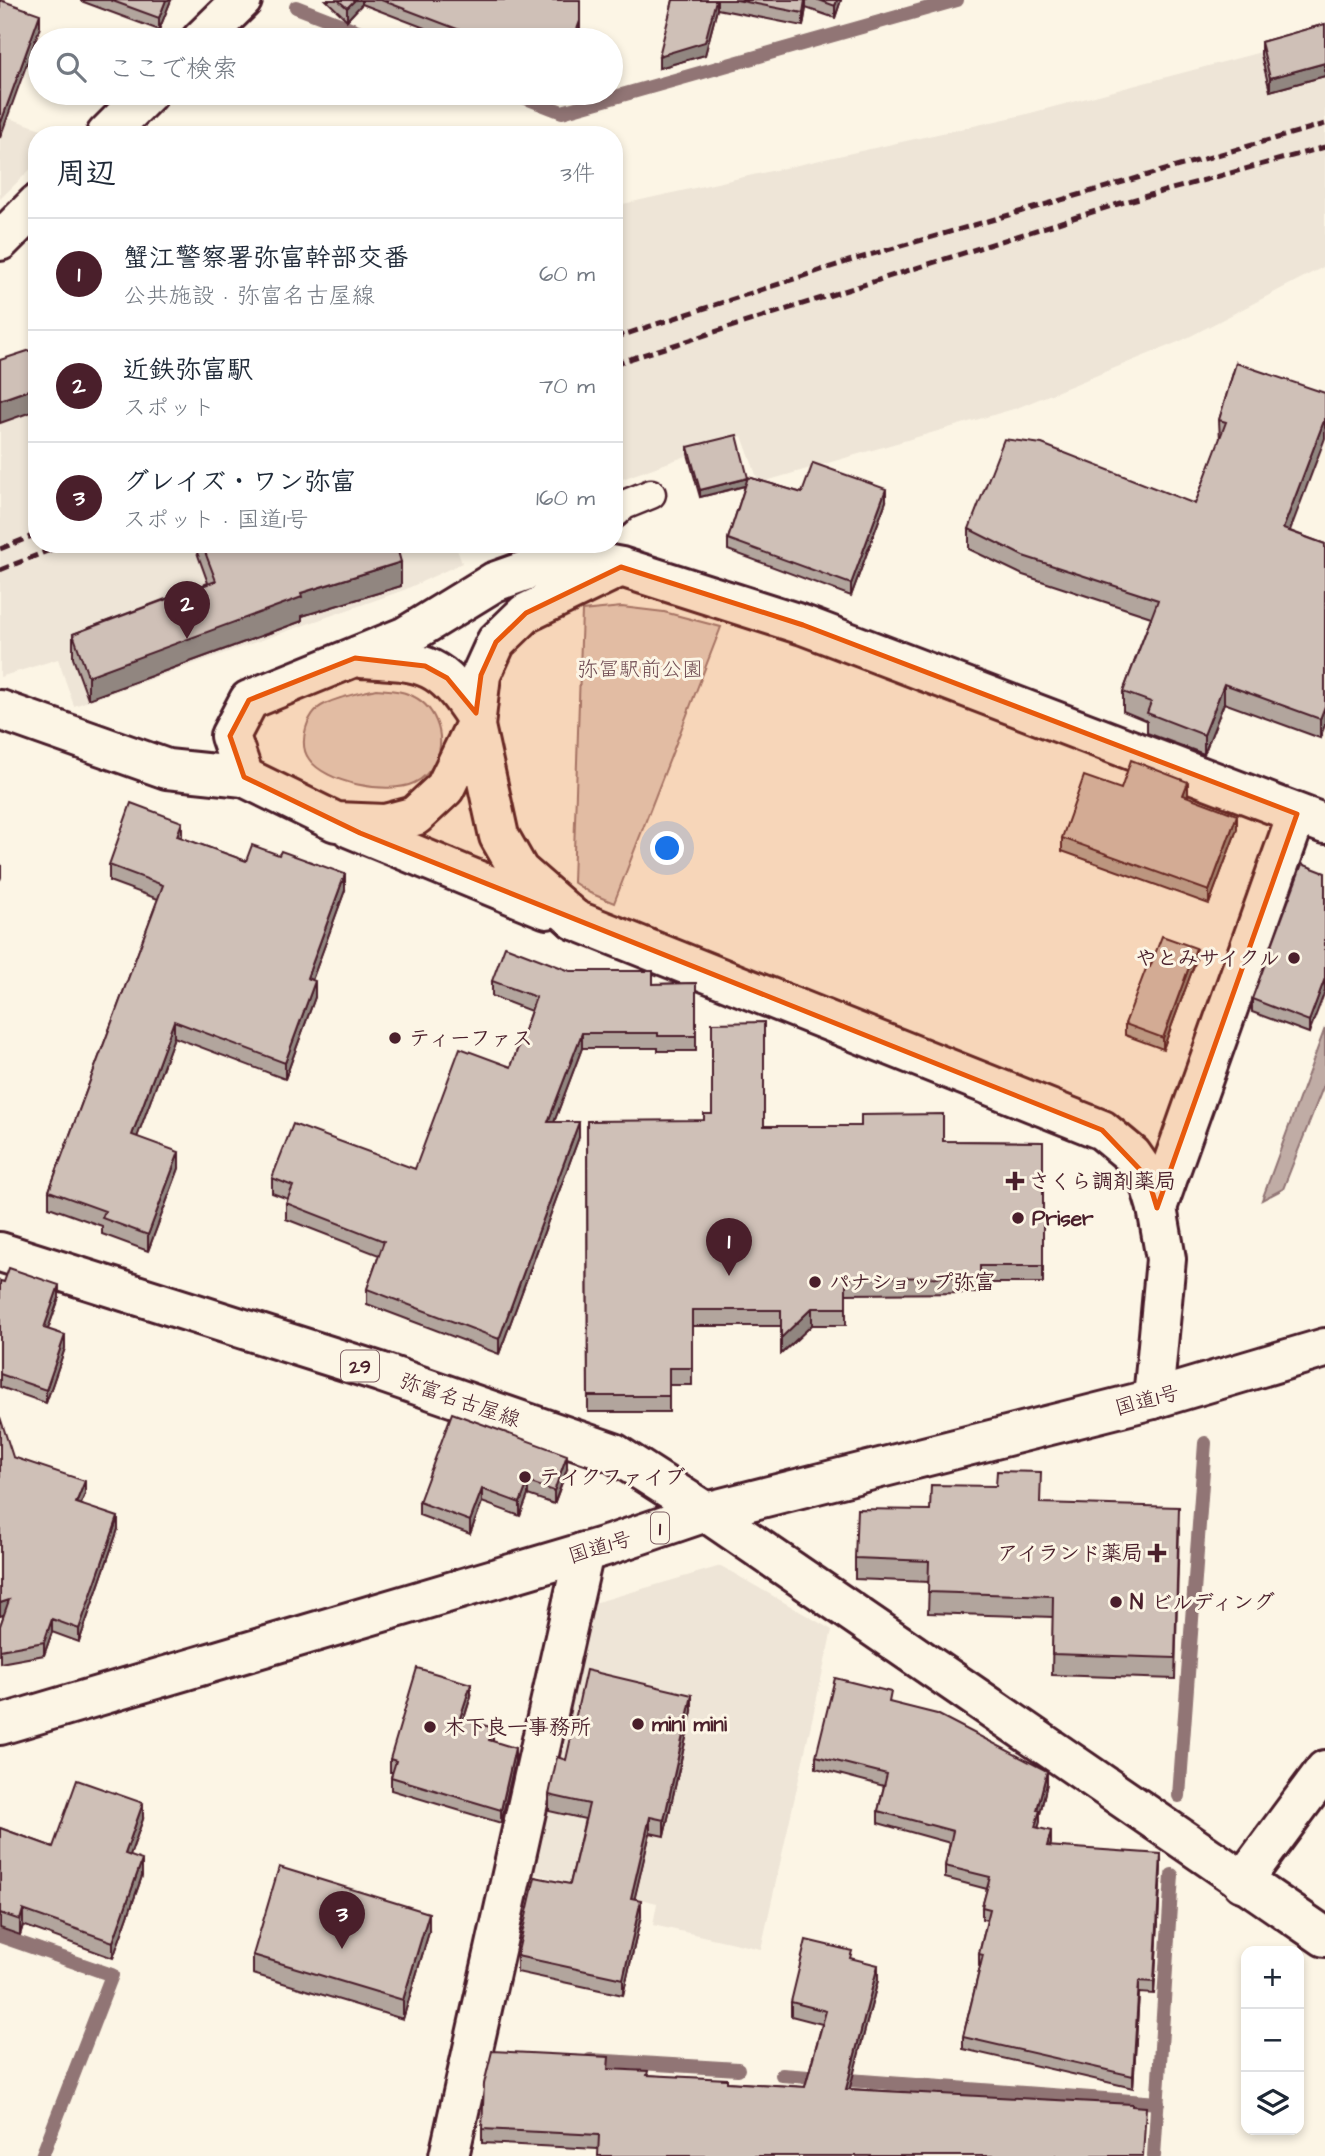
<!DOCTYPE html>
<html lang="ja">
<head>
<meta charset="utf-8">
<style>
	body { margin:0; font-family:"Architects Daughter","Klee One",sans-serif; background:#f6f6f7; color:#1f2937 }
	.controls { position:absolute; right:21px; bottom:21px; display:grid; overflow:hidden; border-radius:14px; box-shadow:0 4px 10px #0003 }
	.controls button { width:63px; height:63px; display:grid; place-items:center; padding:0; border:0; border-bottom:2px solid #e0e1e3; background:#fff; color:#1f2937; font:35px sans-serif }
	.you { position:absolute; left:668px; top:849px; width:24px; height:24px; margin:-18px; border:5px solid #fff; border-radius:50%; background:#1a73e8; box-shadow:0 0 0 10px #1a73e833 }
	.badge { display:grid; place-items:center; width:46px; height:46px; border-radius:50%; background:#4a1f2b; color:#fff; font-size:23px; font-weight:700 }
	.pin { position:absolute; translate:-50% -58px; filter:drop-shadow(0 2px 4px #0008) }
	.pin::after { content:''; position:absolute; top:37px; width:24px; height:21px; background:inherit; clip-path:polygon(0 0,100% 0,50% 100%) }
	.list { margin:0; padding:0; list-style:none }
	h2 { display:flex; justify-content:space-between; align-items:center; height:91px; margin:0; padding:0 28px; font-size:30px }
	h2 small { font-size:23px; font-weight:400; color:#747a83 }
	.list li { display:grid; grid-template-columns:46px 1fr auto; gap:21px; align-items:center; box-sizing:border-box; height:112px; padding:0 28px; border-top:2px solid #e0e1e3 }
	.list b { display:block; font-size:26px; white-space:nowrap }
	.list p { margin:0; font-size:23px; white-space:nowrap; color:#747a83 }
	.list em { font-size:23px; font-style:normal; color:#747a83 }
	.icon { flex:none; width:38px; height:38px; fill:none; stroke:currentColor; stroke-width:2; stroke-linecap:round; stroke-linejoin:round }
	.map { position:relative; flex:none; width:1325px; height:2156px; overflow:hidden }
	.search { position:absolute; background:#fff; box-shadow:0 4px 10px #0003; left:28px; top:28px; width:595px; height:77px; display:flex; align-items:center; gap:18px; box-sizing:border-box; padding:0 24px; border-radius:38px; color:#747a83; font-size:26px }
	.panel { position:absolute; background:#fff; box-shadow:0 4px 10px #0003; left:28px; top:126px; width:595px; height:427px; border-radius:28px }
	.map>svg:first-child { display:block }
</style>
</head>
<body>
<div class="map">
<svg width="1325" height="2156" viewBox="0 0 1325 2156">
	<rect width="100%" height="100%" fill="#fcf5e5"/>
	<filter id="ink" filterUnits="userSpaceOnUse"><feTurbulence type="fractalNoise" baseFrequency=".0143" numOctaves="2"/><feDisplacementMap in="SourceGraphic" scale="14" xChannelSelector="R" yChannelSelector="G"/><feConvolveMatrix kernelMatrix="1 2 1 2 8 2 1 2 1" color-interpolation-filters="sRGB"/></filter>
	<g filter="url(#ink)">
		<path fill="#eee5d7" d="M1325 35V266L1183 340 1017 408 759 483 742 436 614 482V206L1023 115Z
			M0 115 59 135H37V163L0 199Z
			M37 364V544H455L462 563 404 590 74 706 58 659 0 677V378Z
			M721 1566 832 1630 761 1949 653 1925 657 1903 530 1873 594 1603Z"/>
		<path fill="#e2d5ca" stroke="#967a7a" stroke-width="2" d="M622 607 664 612 721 627 614 903 590 893 573 882 582 611Z
			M376 689C387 690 399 690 408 694 435 704 447 735 436 761 431 770 423 779 414 783 388 795 325 783 309 759 302 750 303 739 306 728 308 719 315 708 325 704 341 696 359 693 376 689Z"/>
		<path fill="#c0aca5" stroke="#917474" stroke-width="2" d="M1325 1028V1082L1283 1189 1262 1200Z"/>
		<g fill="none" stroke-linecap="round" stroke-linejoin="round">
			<path stroke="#917474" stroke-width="14" d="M296 7 381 40
				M513 93 562 112 957 0
				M1179 1796 1205 1443
				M0 1936 112 1975 42 2156
				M590 2060 738 2069
				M782 2075 1158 2103
				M1154 2156 1172 1875"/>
			<defs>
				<path id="service" d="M614 514 624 505 651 494"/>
				<path id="minor" d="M361 658C424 662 440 661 476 718
					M0 710 167 769 244 777
					M475 726 445 788 415 816 385 824 336 822 244 777 230 736 249 700 406 636 494 582 544 564 583 560 621 567 803 625 1325 824
					M350 828 547 909
					M575 920 519 871 499 836 475 726 481 675 496 642 526 613 621 567
					M1157 1208 1297 814
					M1242 1882 1325 1770
					M449 2156 584 1552"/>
				<path id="tertiary" d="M575 920 1102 1130 1132 1155 1148 1178 1157 1208 1166 1259 1153 1399
					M706 1512 1325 1937"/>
				<path id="primary" d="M201 40 242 0
					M106 135 148 93
					M0 241 37 204
					M0 1252 380 1372 614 1453 706 1512"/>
				<path id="trunk" d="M0 1725 609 1545 706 1512 1153 1399 1325 1348"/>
			</defs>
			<use href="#service" stroke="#4a1f2b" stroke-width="33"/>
			<use href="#minor" stroke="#4a1f2b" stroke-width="44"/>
			<use href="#tertiary" stroke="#4a1f2b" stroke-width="44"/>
			<use href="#primary" stroke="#4a1f2b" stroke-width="44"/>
			<use href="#trunk" stroke="#4a1f2b" stroke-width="44"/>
			<use href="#service" stroke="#fcf5e5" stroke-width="28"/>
			<use href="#minor" stroke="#fcf5e5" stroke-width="38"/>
			<use href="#tertiary" stroke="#fcf5e5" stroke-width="38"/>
			<use href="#primary" stroke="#fcf5e5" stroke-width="38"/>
			<use href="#trunk" stroke="#fcf5e5" stroke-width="38"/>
			<path stroke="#4a1f2b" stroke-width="5" stroke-dasharray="10 5" stroke-linecap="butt" d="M614 338 849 261 1325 124
				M614 364 1121 203 1325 147
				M0 549 37 534
				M0 570 65 544"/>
		</g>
		<path fill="#b2a59d" stroke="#4a1f2b" stroke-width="2" d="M81 0H171L159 30 81 1Z
			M326 0H580V32L578 40H456L362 4 347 20Z
			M673 0H841L835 18 806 8 803 26 717 9 705 55 659 68Z
			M1325 24V76L1270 91 1261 55V42Z
			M1236 363 1290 531 1325 544 1320 738 1224 703 1204 754 1147 733V721L1123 711V692L1151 617 1023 575 969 549V529L1195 504 1220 440 1219 420Z
			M688 447 748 477 802 493 886 501 851 596 728 550V539L745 486 700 497 688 454Z
			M194 544H396L401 586 302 616V621L88 699 73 658V634L208 583Z
			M1121 789 1188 795 1187 797 1237 829 1209 904 1062 851V838Z
			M182 838 246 861 345 890 312 980 315 997 285 1079 174 1037 137 1137 179 1168 148 1251 102 1234V1226L49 1207V1191L158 899 109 881V865Z
			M1325 873 1309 1033 1252 1012V999Z
			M1196 960 1163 1049 1125 1035V1024L1150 967Z
			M570 971 653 984 696 983V1051H658V1048H582L554 1122 579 1137 499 1354 367 1304V1289L379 1255 286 1219V1203L288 1199 272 1193V1178L415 1169 511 1067 531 1011 492 996V981Z
			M587 1121 764 1126 943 1141 1043 1142V1283H980V1293L846 1294V1325H812L781 1354V1326H692V1385H669V1412H588Z
			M0 1281 59 1298 48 1329 65 1348 46 1403 0 1387Z
			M13 1457 85 1494 81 1504 118 1529 79 1642 52 1632 44 1655 0 1663V1626L4 1615Z
			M567 1469 554 1504 528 1495 520 1516 482 1502 470 1534 419 1515V1502Z
			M1041 1503 1179 1528 1175 1679 1052 1675 1053 1617 928 1613 929 1582 855 1579V1558L930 1510Z
			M471 1696 464 1719 493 1741 515 1761 501 1823 391 1790V1777L393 1772H390V1759Z
			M891 1703 1047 1783 1040 1814 1038 1828 1051 1843 1050 1847 1161 1866 1154 1994 1139 1993 1133 2088 963 2049V2037L980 1967 979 1966V1954L987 1920 982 1919V1907L987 1889 945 1878V1866L950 1843 878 1823V1811L884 1786 816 1768V1756Z
			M692 1711 664 1836 650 1833 634 1899 641 1916 623 1995 517 1972V1956L570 1884 585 1819 549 1811V1795L566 1760Z
			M143 1819 130 1856 142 1876 113 1958 23 1925 20 1935 0 1928V1828L53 1847Z
			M429 1932 403 2019 253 1974V1955Z
			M852 1959 878 1980 849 2089 1132 2106 1146 2121 598 2149 482 2143V2129L609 2069 647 2075 727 2082 805 2087 822 2024 791 2016V2002Z"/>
		<path fill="#918680" stroke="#4a1f2b" stroke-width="2" d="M166 0H171L159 30V18Z
			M355 0H362V4L347 20V8Z
			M716 0H717V9L705 55 659 68V56Z
			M805 0H806V8L803 26V13Z
			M837 0H841L835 18V6Z
			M40 14V27L0 138V125Z
			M580 21V32L578 40H573Z
			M1325 63V76L1270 91V78Z
			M37 387V410L0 423V400Z
			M1325 418V438L1283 549V529Z
			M748 478V485L700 497V490Z
			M886 489V501L851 596V584Z
			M401 562V586L302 616V621L88 699V676L301 593Z
			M1224 684V703L1204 754V735Z
			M1325 706V725L1320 738V719Z
			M1188 782V795L1183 808V795Z
			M1237 815V829L1209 904V891Z
			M182 822V838L177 836Z
			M1 864V877L0 880V868Z
			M345 874V890L307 994V978Z
			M1196 948V960L1163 1049V1038Z
			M1325 978V991L1309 1033V1021Z
			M315 981V997L285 1079V1063Z
			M174 1021V1037L132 1151V1135Z
			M582 1033V1048L548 1138V1122Z
			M579 1122V1137L499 1354V1339Z
			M179 1152V1168L148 1251V1235Z
			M59 1285V1298L44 1340V1328Z
			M812 1308V1325L781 1354V1338Z
			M65 1335V1348L46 1403V1390Z
			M567 1455V1469L554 1504V1491Z
			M85 1481V1494L76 1516V1503Z
			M528 1482V1495L520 1516V1503Z
			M482 1489V1502L470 1534V1521Z
			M118 1517V1529L79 1642V1629Z
			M9 1600V1613L0 1616V1603Z
			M52 1619V1632L44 1655V1642Z
			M471 1684V1696L460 1731V1718Z
			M692 1695V1711L664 1836V1820Z
			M493 1728V1741L489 1753V1740Z
			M515 1748V1761L501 1823V1810Z
			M1047 1771V1783L1040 1814V1822L1035 1839V1827L1037 1810Z
			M143 1803V1819L125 1869V1854Z
			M650 1817V1833L631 1914V1898Z
			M1051 1831V1843L1047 1859V1846Z
			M1161 1854V1866L1154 1994V1982Z
			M142 1860V1876L113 1958V1942Z
			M641 1900V1916L623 1995V1979Z
			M23 1910V1925L20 1935V1920Z
			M429 1913V1932L403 2019V2000Z
			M878 1965V1980L846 2103V2089Z
			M1139 1981V1993L1133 2088V2076Z"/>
		<path fill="#cfc0b7" stroke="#4a1f2b" stroke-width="2" d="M0 0 40 14 0 125Z
			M110 0H166L159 18Z
			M338 0H355L347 8Z
			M381 0H580V21L573 40H486Z
			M673 0H716L705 42 659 56Z
			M736 0H805L803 13Z
			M819 0H837L835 6Z
			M1325 24V63L1270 78 1261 42Z
			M37 348V387L0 400V360Z
			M1236 363 1325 393V418L1283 529 1325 544V706L1320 719 1224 684 1204 735 1147 713 1151 702 1123 692 1158 600 1023 556 969 529 1004 439 1042 444 1195 504 1226 422 1219 420Z
			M737 435 748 478 700 490 688 447Z
			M813 463 886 489 851 584 728 539 748 477 802 493Z
			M202 544H396L401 562 301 593 302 597 88 676 73 634 216 581Z
			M1131 760 1188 782 1183 795 1237 815 1209 891 1062 838 1084 776 1121 789Z
			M131 803 182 822 177 836 246 861 252 845 279 855 281 851 345 874 307 978 315 981 285 1063 174 1021 132 1135 179 1152 148 1235 102 1218 105 1211 49 1191 163 885 109 865Z
			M1302 864 1325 873V978L1309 1021 1252 999Z
			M1162 936 1196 948 1163 1038 1125 1024 1147 966 1150 967Z
			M505 946 570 971H653V984L696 983V1036H658V1033H582L548 1122H579L499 1339 367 1289 384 1241 286 1203 293 1186 272 1178 293 1124 415 1169 460 1048 511 1067 536 997 492 981Z
			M764 1022V1126H861V1115L943 1114V1141L1043 1142V1266H980V1277L846 1278V1308H812L781 1338V1310H692V1368H669V1396H588L587 1121 704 1120V1114H712V1023Z
			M9 1268 59 1285 44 1328 65 1335 46 1390 0 1374V1281L4 1282Z
			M452 1413 567 1455 554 1491 528 1482 520 1503 482 1489 470 1521 419 1502Z
			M0 1417 13 1457 85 1481 76 1503 118 1517 79 1629 52 1619 44 1642 0 1650V1626L9 1600 0 1603Z
			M997 1471 1041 1472 1040 1503 1179 1507 1175 1658 1052 1654 1053 1596 928 1592 929 1561 855 1558 857 1509 930 1510 931 1485 996 1486Z
			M417 1668 471 1684 460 1718 493 1728 489 1740 515 1748 501 1810 391 1777 396 1761 390 1759Z
			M586 1670 692 1695 664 1820 650 1817 631 1898 641 1900 623 1979 517 1956 535 1877 570 1884 589 1804 549 1795 557 1757 566 1760Z
			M835 1678 891 1692 889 1702 937 1714 1047 1771 1037 1810H1040L1035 1827 1051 1831 1047 1846 1161 1854 1154 1982 1139 1981 1133 2076 963 2037 983 1955 979 1954 990 1909 982 1907 990 1877 945 1866 953 1831 878 1811 887 1774 816 1756Z
			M77 1780 143 1803 125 1854 142 1860 113 1942 23 1910 20 1920 0 1913V1828L53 1847Z
			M279 1867 429 1913 403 2000 253 1955Z
			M806 1940 852 1951 850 1958 878 1965 846 2089 1132 2104V2106L1146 2107 1143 2156H598L599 2135 482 2129 484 2084 492 2051 609 2057 608 2069 648 2071 647 2075 727 2079V2082L805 2087 826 2011 791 2002Z"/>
	</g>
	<path fill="#e8590c" fill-opacity="0.2" stroke="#e8590c" stroke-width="5" stroke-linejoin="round" d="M621 567 803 625 1297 814 1157 1208 1148 1178 1102 1130 360 833 244 777 230 736 249 700 355 658 425 666 447 678 476 713 481 675 496 642 526 613Z"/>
	<g fill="#4a1f2b" stroke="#fcf5e5" stroke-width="2.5">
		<circle cx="1294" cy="958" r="7"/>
		<circle cx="395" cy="1038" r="7"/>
		<path d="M1011.5 1170.5h7v7h7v7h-7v7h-7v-7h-7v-7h7z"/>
		<circle cx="1018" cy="1218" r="7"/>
		<circle cx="815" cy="1282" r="7"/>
		<circle cx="525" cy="1477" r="7"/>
		<path d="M1153.5 1542.5h7v7h7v7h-7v7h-7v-7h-7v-7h7z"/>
		<circle cx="1116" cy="1602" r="7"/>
		<circle cx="638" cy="1724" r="7"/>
		<circle cx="430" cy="1727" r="7"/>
	</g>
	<g text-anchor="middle" stroke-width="6" stroke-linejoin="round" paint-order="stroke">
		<g fill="#fcf5e5" stroke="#7f5f63" stroke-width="2">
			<rect x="341" y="1350.5" width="38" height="31" rx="5"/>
			<rect x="651" y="1512.5" width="18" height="31" rx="5"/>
		</g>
		<g font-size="19" font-weight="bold" fill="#4a1f2b">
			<text x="360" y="1373">29</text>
			<text x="660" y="1535">1</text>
		</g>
		<g font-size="21" fill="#704c53" stroke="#fcf5e5">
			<text x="640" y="676">弥冨駅前公園</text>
		</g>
		<g font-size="21" font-weight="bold" fill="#4a1f2b" stroke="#fcf5e5" text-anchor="start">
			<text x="1280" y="965" text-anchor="end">やとみサイクル</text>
			<text x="409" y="1045">ティーファス</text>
			<text x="1029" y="1188">さくら調剤薬局</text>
			<text x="1032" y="1225">Priser</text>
			<text x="829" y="1289">パナショップ弥富</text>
			<text x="539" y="1484">テイクファイブ</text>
			<text x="1143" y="1560" text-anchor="end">アイランド薬局</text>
			<text x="1130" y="1609">N ビルディング</text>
			<text x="652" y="1731">mini mini</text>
			<text x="444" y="1734">木下良一事務所</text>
		</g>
		<g font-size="21" fill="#4a1f2b" stroke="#fcf5e5">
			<text transform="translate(460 1400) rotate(19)" y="7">弥富名古屋線</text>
			<text transform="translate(1147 1400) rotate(-15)" y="7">国道1号</text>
			<text transform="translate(600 1547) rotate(-17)" y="7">国道1号</text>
		</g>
	</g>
</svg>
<div class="controls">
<button>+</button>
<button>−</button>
<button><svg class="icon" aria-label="layers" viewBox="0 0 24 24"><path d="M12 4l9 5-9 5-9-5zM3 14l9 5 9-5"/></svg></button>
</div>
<div class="you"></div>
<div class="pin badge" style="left:729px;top:1276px">1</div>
<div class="pin badge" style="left:187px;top:639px">2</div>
<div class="pin badge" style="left:342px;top:1949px">3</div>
<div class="search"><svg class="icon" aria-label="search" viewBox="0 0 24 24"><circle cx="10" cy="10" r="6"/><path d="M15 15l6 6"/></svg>ここで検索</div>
<section class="panel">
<h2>周辺<small>3件</small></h2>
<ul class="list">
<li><span class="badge">1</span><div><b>蟹江警察署弥富幹部交番</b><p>公共施設 · 弥富名古屋線</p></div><em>60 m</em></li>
<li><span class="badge">2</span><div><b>近鉄弥富駅</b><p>スポット</p></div><em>70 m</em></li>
<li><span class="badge">3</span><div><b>グレイズ・ワン弥富</b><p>スポット · 国道1号</p></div><em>160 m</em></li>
</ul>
</section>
</div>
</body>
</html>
